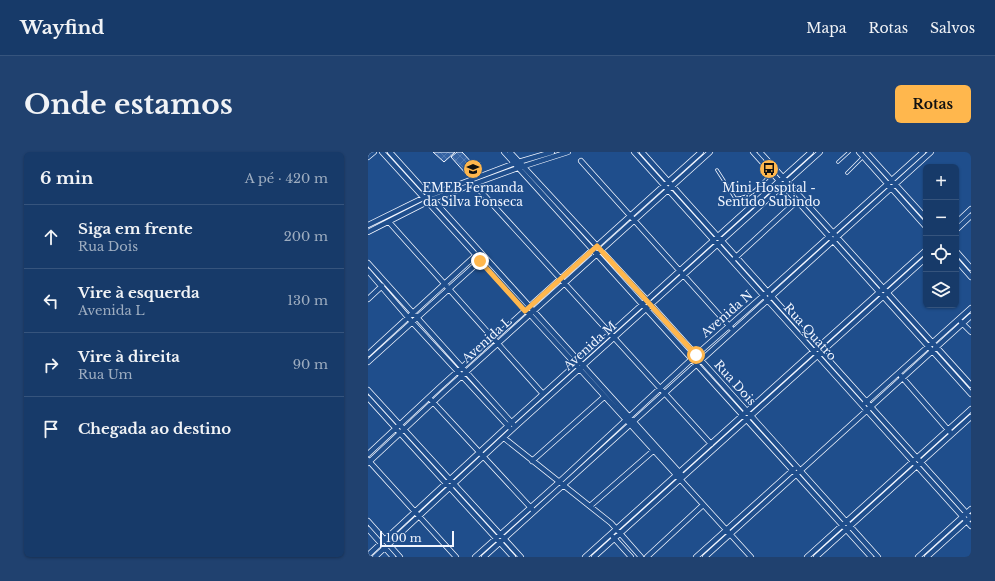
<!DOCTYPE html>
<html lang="pt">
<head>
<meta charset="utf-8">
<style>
	body { margin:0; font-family:"Libre Baskerville",serif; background:#20416f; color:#f1f3f6 }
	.controls { position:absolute; right:12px; top:12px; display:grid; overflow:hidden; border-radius:6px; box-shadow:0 1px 3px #0004 }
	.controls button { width:36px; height:36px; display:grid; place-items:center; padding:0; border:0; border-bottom:1px solid #36547d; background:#173a69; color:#f1f3f6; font:20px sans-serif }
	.scale { position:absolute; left:12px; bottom:10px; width:74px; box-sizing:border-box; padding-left:4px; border:2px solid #f2f6ff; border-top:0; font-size:11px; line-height:14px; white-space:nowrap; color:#f2f6ff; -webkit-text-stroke:3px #1f4e8c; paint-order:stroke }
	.stop { position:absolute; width:12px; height:12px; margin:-9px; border:3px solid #ffb74d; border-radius:50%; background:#fff }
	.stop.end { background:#ffb74d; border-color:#fff; box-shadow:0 1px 4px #0008 }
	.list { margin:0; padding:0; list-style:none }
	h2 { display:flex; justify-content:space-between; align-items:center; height:52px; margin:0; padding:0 16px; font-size:17px }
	h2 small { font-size:13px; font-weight:400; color:#9eadc0 }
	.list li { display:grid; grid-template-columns:26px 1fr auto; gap:12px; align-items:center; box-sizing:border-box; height:64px; padding:0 16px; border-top:1px solid #36547d }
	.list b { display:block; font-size:15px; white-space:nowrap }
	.list p { margin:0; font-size:13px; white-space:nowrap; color:#9eadc0 }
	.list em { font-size:13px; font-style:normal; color:#9eadc0 }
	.icon { flex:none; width:22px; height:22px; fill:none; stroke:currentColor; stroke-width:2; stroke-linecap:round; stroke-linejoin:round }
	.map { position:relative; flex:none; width:603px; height:405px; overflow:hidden; border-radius:6px }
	header { display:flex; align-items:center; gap:24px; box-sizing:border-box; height:56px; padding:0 20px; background:#173a69; border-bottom:1px solid #36547d }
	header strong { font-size:19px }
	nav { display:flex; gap:22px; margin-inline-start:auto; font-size:14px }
	.intro { display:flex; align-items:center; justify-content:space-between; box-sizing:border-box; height:96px; padding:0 24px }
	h1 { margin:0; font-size:28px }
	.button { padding:10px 18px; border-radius:6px; background:#ffb74d; color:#111; font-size:14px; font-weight:700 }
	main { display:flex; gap:24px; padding:0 24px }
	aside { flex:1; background:#173a69; border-radius:6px; box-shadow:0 1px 3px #0004 }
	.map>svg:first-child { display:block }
</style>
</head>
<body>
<header>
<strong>Wayfind</strong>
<nav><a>Mapa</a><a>Rotas</a><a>Salvos</a></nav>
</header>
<div class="intro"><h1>Onde estamos</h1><a class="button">Rotas</a></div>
<main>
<aside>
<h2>6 min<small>A pé · 420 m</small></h2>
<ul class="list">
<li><svg class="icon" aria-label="ahead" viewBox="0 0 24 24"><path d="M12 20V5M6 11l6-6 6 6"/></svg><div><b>Siga em frente</b><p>Rua Dois</p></div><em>200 m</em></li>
<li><svg class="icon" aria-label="left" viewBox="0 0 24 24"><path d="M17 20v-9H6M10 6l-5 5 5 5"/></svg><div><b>Vire à esquerda</b><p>Avenida L</p></div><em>130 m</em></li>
<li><svg class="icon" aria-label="right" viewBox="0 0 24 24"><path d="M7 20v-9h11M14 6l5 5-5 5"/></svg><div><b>Vire à direita</b><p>Rua Um</p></div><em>90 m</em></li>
<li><svg class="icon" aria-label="arrive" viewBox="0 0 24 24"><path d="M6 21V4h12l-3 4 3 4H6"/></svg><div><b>Chegada ao destino</b></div></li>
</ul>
</aside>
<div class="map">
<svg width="603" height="405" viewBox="0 0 603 405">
	<defs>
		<pattern id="building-cross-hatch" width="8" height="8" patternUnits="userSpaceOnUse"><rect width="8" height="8" fill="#3563a3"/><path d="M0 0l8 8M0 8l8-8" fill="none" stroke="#537ab1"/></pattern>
	</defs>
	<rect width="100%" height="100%" fill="#1f4e8c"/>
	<path fill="url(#building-cross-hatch)" stroke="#f2f6ff" d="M65 0H87L76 10Z
		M89 0H94L107 14 98 22 83 5Z"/>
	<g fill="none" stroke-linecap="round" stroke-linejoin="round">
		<defs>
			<path id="lane" d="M470 10 481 0
				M349 18 367 46C382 48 393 32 403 22
				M479 21 495 5"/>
			<path id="street" d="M14 0 383 405
				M22 0 313 322
				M136 0 503 405
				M142 0 279 148 510 405
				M266 0 603 374
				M274 0 603 366
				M385 0 603 242
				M392 0 603 233
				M491 0 558 75
				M498 0 558 66
				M0 5 6 0
				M213 9 363 176
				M106 32 343 292
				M21 70 175 242
				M588 71 603 57
				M0 73 55 46 147 11 184 0
				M588 78 603 64
				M0 80 65 47 150 16 200 0
				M588 99 603 116
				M367 106 429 49
				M588 108 603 125
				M0 111 145 272
				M0 119 44 170 141 275
				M0 147 14 134
				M593 170 603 180
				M0 202 109 102
				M0 210 113 108
				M533 224 582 280
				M0 238 153 405
				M0 246 145 405
				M63 248 164 357
				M497 251 603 156
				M136 286 243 371 273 405
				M0 302 71 236 333 0
				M0 308 88 405
				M164 309 236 245
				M0 311 76 240 342 0
				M222 354 285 299
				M0 369 32 405
				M0 377 25 405
				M245 385 263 405
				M0 403 144 270 443 0
				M7 405 148 274 452 0
				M107 405 191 330 328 203 396 143 555 0
				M116 405 563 0
				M217 405 558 98
				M226 405 558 106
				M279 405 335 353
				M328 405 426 317
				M337 405 603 164
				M439 405 603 257
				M448 405 603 265
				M550 405 603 357
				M559 405 601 367"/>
		</defs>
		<use href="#lane" stroke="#f2f6ff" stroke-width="3.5"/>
		<use href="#street" stroke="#f2f6ff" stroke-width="6"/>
		<use href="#lane" stroke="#1f4e8c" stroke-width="2"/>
		<use href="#street" stroke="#1f4e8c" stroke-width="4.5"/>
	</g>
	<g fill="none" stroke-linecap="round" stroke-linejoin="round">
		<path stroke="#ffb74d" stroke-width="5" d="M112 109 157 159 229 94 328 203"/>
	</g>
	<defs>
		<symbol id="school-disc" viewBox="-11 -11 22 22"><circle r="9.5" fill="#ffb74d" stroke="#1f4e8c"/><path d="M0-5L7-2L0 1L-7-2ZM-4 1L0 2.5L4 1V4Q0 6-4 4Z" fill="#111"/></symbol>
		<symbol id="bus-disc" viewBox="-11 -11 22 22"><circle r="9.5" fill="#ffb74d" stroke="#1f4e8c"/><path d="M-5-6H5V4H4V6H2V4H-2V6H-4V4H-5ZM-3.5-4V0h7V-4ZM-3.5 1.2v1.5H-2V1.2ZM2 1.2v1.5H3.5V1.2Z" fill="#111"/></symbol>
	</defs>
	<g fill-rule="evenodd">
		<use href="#school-disc" x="94" y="6" width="22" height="22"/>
		<use href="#bus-disc" x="390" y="6" width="22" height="22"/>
	</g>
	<g text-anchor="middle" stroke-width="3" stroke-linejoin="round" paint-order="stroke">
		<g font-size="12" fill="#f2f6ff" stroke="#1f4e8c">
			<text x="105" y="40">EMEB Fernanda<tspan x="105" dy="14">da Silva Fonseca</tspan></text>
			<text x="401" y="40">Mini Hospital -<tspan x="401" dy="14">Sentido Subindo</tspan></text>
		</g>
		<g font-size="12" fill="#f2f6ff" stroke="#1f4e8c">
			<text transform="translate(359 162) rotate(-41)" y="4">Avenida N</text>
			<text transform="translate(442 180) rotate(48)" y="4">Rua Quatro</text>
			<text transform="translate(119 188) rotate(-42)" y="4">Avenida L</text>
			<text transform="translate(222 194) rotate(-42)" y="4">Avenida M</text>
			<text transform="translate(367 231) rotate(48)" y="4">Rua Dois</text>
		</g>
	</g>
</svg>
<div class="controls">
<button>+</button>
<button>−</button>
<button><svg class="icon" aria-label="locate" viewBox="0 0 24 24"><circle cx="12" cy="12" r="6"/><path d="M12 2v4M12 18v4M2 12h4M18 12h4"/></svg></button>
<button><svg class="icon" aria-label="layers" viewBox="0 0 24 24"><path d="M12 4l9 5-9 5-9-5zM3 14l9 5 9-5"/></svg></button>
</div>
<div class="scale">100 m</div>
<div class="stop" style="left:328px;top:203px"></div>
<div class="stop end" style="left:112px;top:109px"></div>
</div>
</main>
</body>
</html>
